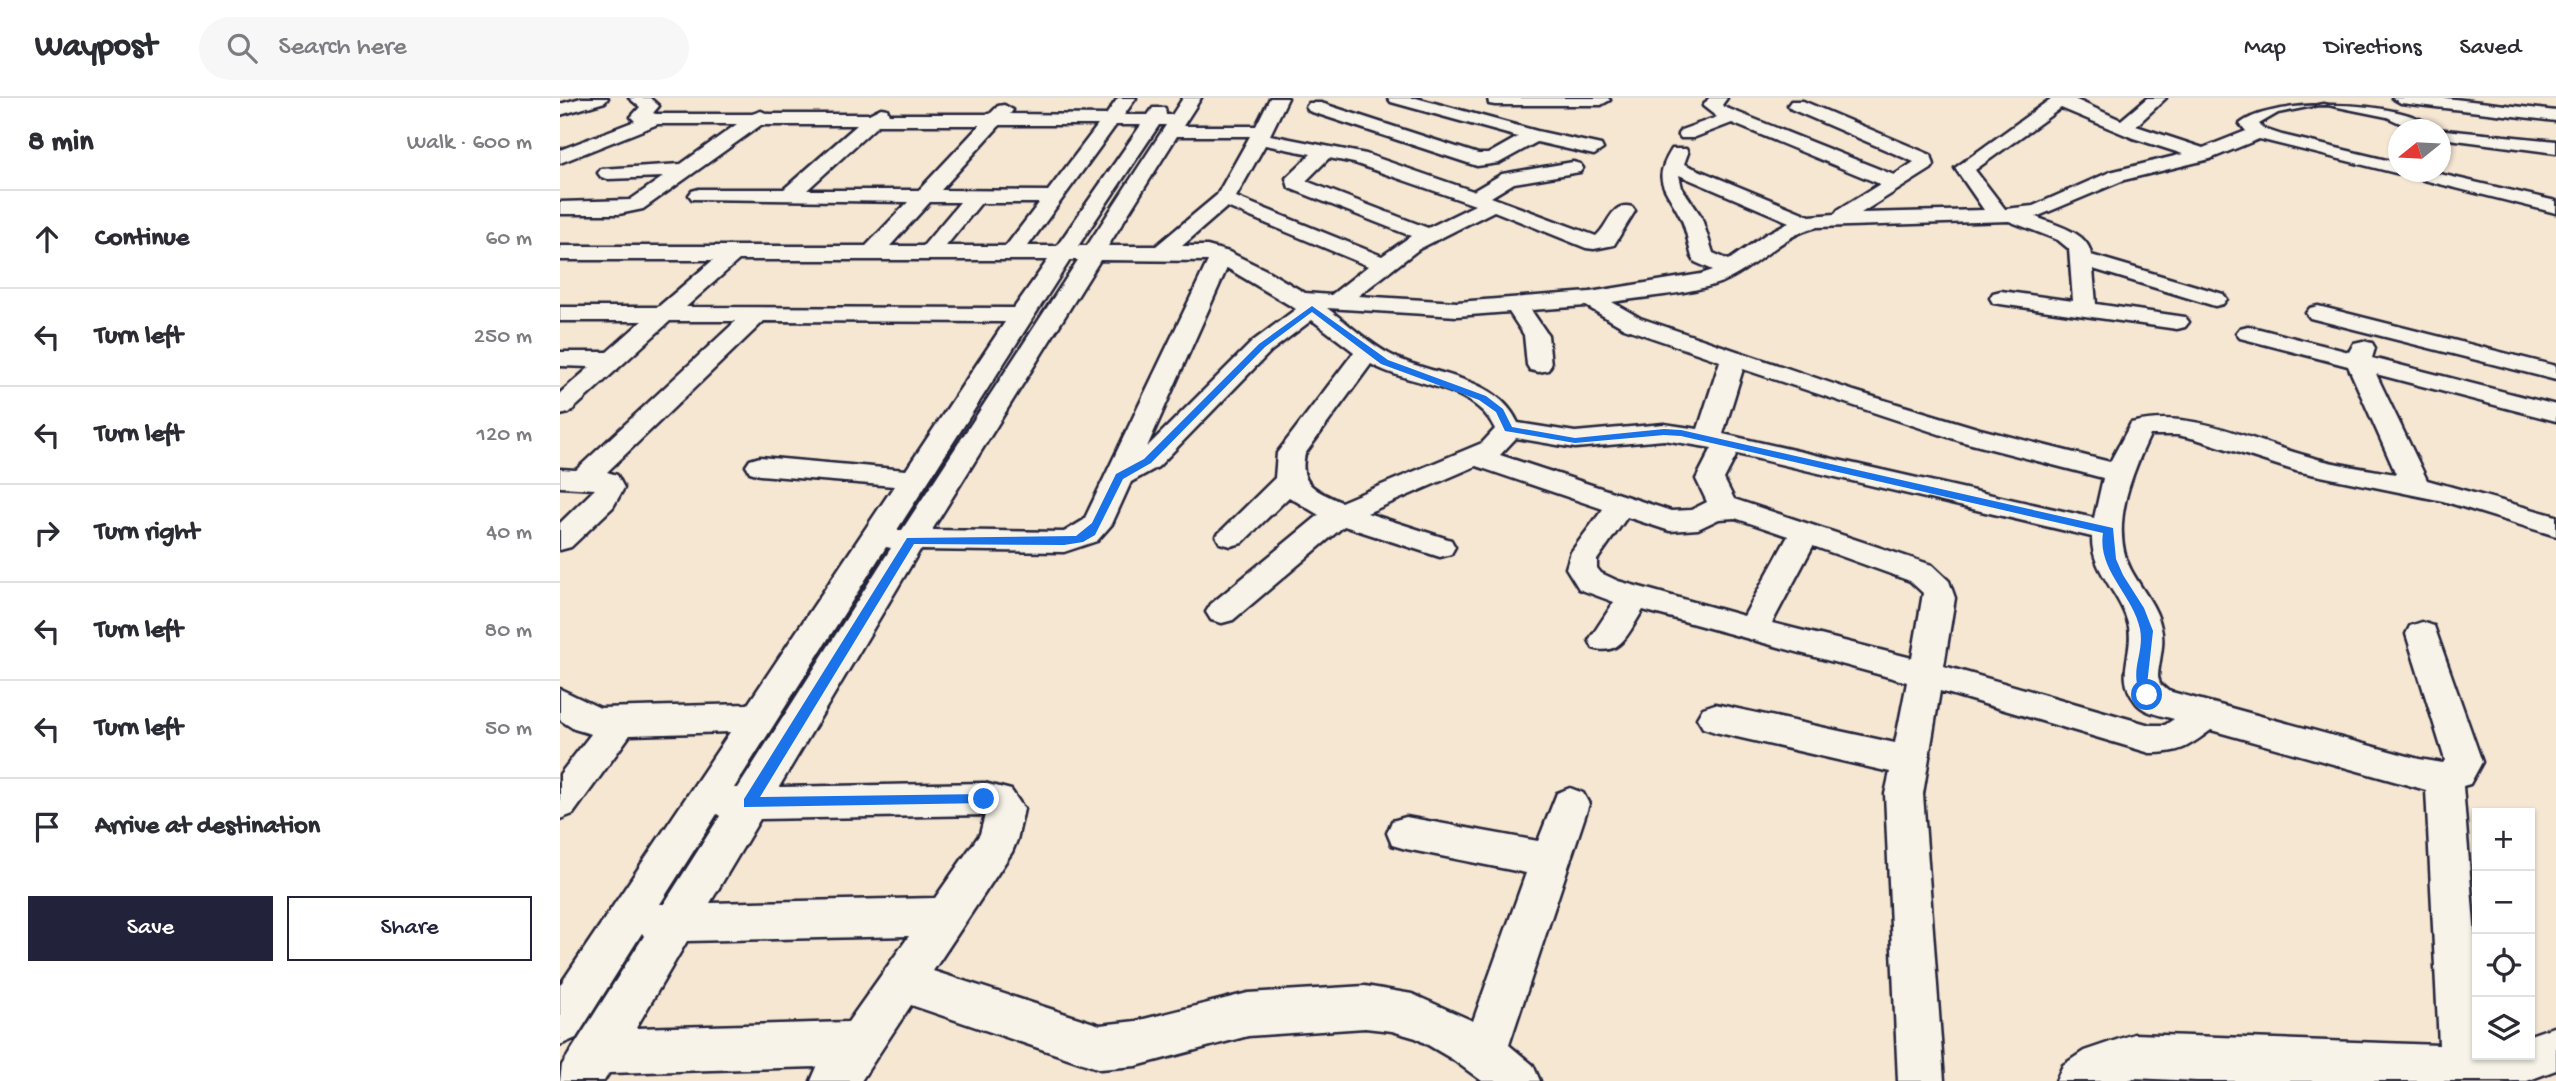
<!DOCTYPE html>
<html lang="en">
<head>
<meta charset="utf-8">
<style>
	body { margin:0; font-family:"Gochi Hand",sans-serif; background:#f7f7f7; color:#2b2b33 }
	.controls { position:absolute; right:21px; bottom:21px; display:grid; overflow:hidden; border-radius:0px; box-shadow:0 2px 5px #0004 }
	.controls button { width:63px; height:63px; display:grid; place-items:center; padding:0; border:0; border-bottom:2px solid #e1e1e2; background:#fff; color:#2b2b33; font:35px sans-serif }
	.compass { position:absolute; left:1828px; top:21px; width:63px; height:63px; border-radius:50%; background:#fff; box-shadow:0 2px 5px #0004; rotate:252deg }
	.stop { position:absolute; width:21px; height:21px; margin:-16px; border:5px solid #1a73e8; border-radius:50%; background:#fff }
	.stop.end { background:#1a73e8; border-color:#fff; box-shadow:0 2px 7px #0008 }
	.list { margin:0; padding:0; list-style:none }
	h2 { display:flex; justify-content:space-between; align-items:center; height:91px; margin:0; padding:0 28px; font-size:30px }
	h2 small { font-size:23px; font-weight:400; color:#7c7c81 }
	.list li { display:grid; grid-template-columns:46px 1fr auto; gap:21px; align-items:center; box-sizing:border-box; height:98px; padding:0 28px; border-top:2px solid #e1e1e2 }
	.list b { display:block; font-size:26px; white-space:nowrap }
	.list em { font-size:23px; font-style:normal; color:#7c7c81 }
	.actions { display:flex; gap:14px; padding:21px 28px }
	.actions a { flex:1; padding:16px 0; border:2px solid #22223b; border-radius:0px; text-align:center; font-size:24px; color:#22223b }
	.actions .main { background:#22223b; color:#fff }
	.icon { flex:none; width:38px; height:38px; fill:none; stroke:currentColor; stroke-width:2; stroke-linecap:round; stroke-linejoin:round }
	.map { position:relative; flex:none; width:1996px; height:983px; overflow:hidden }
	header { display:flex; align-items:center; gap:42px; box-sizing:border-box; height:98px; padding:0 35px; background:#fff; border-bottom:2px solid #e1e1e2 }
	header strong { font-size:33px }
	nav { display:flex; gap:38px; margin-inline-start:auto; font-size:24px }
	.search { width:490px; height:63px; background:#f7f7f7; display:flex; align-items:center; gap:18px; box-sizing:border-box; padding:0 24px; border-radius:38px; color:#7c7c81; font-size:26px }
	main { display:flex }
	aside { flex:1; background:#fff }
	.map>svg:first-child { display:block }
</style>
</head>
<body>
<header>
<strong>Waypost</strong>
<div class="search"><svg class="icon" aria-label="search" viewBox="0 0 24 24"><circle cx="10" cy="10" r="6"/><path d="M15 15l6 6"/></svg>Search here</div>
<nav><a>Map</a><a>Directions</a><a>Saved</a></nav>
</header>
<main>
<aside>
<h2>8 min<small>Walk · 600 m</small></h2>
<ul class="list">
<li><svg class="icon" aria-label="ahead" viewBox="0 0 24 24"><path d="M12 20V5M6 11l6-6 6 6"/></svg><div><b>Continue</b></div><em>60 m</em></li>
<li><svg class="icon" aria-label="left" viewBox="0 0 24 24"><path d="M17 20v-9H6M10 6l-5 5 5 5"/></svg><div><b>Turn left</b></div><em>250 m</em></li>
<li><svg class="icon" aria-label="left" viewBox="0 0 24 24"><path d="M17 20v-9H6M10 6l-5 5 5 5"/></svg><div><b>Turn left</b></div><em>120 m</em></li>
<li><svg class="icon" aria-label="right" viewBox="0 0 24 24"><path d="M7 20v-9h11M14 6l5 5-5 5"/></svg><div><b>Turn right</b></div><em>40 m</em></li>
<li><svg class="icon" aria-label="left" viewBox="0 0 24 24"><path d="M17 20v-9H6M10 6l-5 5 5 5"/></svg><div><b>Turn left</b></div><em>80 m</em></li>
<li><svg class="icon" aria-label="left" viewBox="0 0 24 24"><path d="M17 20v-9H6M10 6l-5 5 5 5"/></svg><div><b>Turn left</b></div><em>50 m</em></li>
<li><svg class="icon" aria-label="arrive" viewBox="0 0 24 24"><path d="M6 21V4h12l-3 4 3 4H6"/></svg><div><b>Arrive at destination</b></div></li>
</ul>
<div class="actions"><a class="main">Save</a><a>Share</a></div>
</aside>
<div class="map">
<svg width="1996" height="983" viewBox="0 0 1996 983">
	<rect width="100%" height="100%" fill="#f6e7d3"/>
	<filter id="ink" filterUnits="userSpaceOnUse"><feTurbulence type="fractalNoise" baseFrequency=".0143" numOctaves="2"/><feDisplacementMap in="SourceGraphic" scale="14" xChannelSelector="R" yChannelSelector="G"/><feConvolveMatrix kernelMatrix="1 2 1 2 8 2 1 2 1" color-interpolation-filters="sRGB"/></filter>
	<g filter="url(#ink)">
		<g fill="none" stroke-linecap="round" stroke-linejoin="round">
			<defs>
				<path id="street" d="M21 0H48L45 4 0 17V6Z
					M69 0H90L99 8 93 15 96 16H192L201 13 208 16H309L321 10 327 11 329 16H430L438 8 444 7 453 12 450 16 546 17 558 0H576L564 17H588L593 10H605L606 17H612L623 0H641L623 28H696L710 0H728L710 37 806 56 913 93 942 76 1013 64 1020 66 1023 70 1020 74 954 85 931 99 1036 138C1049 128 1051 103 1072 109L1075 113 1054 147 1034 151 1026 150 934 113 859 151 798 198 897 204 1030 194 1141 176 1153 172 1135 164 1132 159C1128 145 1126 128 1119 116 1104 87 1092 83 1112 51H1126L1128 55 1124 66 1250 118 1275 116 1278 112 1320 86 1172 25 1133 40H1121L1118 36 1121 32 1157 19 1143 8 1149 0H1167L1162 7 1164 9 1334 77 1354 64 1231 11 1228 7 1231 3H1243L1371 57 1374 67 1371 71 1301 115 1424 112 1395 70 1492 0H1512L1561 22 1587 0H1606L1576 28 1643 50 1686 33 1680 26C1710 0 1843 0 1875 31L1996 43V55L1881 40V32H1855L1827 19 1763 6 1718 15 1699 26 1704 31 1722 37 1839 65V74H1871L1996 103V115L1699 41 1650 61 1564 82 1476 119C1495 127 1529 134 1531 157L1663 196 1667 201 1663 206 1655 208 1533 171 1536 206 1625 219 1629 224 1625 229 1617 231 1433 205 1430 200 1433 195 1441 193 1513 203 1509 151 1498 142 1449 123 1257 129C1222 137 1200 166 1169 181 1137 196 1088 198 1052 204L1080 220 1294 293 1420 331 1550 364 1571 325C1631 310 1689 342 1747 358 1776 367 1806 371 1836 376L1788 268 1680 240 1676 235 1680 230 1688 228 1789 254 1794 245 1803 243 1812 245 1815 250 1812 260 1996 307V323L1816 276 1867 382 1996 418V438L1883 403 1736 373 1636 341 1617 337H1590C1571 377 1549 430 1571 472 1581 491 1597 508 1601 530 1605 546 1599 562 1598 578L1600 586 1608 593 1859 661 1883 665 1885 662 1846 536 1850 528 1862 524 1874 528 1922 664 1910 686 1903 688 1917 865V957H1970V937L1996 928V972L1967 983H1637L1574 980 1566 983H1496L1503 967 1524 953 1574 936 1879 947 1866 692 1651 632C1628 649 1620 655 1590 655L1380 593 1363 696 1384 983H1338L1325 696 1330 674 1155 634 1143 630 1137 620 1143 610 1155 606 1335 645 1347 584 1083 512C1069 533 1061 559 1033 550L1029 542 1054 504 1019 491 1006 470 1011 454 1043 411 916 368 807 415 891 442 895 449 891 456 880 459 784 428 673 522 662 525 651 522 646 514 651 506 759 417 729 399 682 445 671 448 660 445 656 438 715 380 717 355 794 254 752 222 711 253 598 369 571 384 552 426 537 443 504 454 360 452 219 689 424 685 451 692 464 711 457 742 452 754 373 873 540 927 576 923 688 895 805 888 852 896 913 923 966 775 846 751 832 747 827 735 832 723 846 719 978 743 997 695 1010 690 1023 695 1029 706 949 947 973 967 980 983H922L892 961 856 940 832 933 805 930 688 938 576 968 540 971 351 907 301 983H251L257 969 49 975 44 983H0L2 967 84 838 82 835 16 940 0 947V887L170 634 70 637 13 716 0 721V676L31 636 14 631 0 622V591L40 610 188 606 334 388 200 377 190 374 186 368 190 362 200 359 346 372 445 224 204 223 47 374 57 377 64 390 53 409 11 449 0 452V425L35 391 0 389V371L16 372 176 223H110L9 315 0 317V295L30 269 0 268V254H47L82 223H0V209H98L153 162H0V148H306L348 104 132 101 129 97 132 93 139 91H224L297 27H201L83 111 59 116H0V104L70 102 103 79 48 81 41 79 38 75 41 71 121 66 177 26H98L0 65V52L75 23 71 19 80 9ZM1501 10 1573 40 1623 56 1550 74 1473 108 1445 111 1415 72ZM318 27H420L359 92H247ZM440 27H538L488 93 381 92ZM556 27H581L497 148H468ZM599 27H606L527 148H518ZM617 38H690L657 97 596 148H548ZM705 47 751 56 726 80 729 90 851 138 822 158 676 99ZM769 60 794 65 915 107 868 130 746 83ZM1119 77 1229 124 1206 136 1169 162 1153 155 1141 118 1122 90ZM370 104H400L363 148H330ZM421 105H479L446 148H386ZM667 109 808 168 771 197 745 195 706 172 669 154 647 148H622ZM179 162H488L454 210 126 209ZM510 162H518L342 432H337ZM540 162 648 163 524 422 504 434 372 432ZM667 170 736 211 693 243 587 349ZM1026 208 1064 230 1160 263 1138 331 1104 326 1015 334 958 325C936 277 874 279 833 258 809 246 789 226 767 210L897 218 949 214 964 237 967 267 970 272 979 274 988 272 991 267 988 237 971 212ZM811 266C849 288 915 286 935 331L922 345 781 404C756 392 738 387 745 356ZM1183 271 1400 343 1543 380 1534 420 1163 336ZM956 340 1015 350 1104 342 1152 350 1136 381 1147 404 1131 412 1111 413 940 357ZM1177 356 1532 439C1531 474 1562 496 1569 529 1574 556 1555 578 1575 603 1583 615 1600 617 1614 621L1605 627H1590L1384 568 1395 500 1389 483 1372 467 1174 401 1164 381ZM1067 419 1110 433 1138 431 1159 421 1175 420 1228 438 1184 518 1058 483 1041 475 1037 470V462ZM1253 448 1350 483 1363 495 1352 560 1212 525ZM326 449 331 450 178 690H174ZM157 716 160 718 104 806H100ZM425 717 420 736 375 800 150 805 200 721ZM349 838 288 924 76 930 127 843Z
					M828 0H856L977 33 1041 47 1043 51 1034 57 977 44 939 65 917 68 749 13 746 9 749 5H761L918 56H928L958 39 831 4Z
					M928 0H1048L1050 2 1041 7H935L929 6Z
					M1832 0H1886L1996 13V23L1841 5Z
					M1758 208 1996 268V282L1750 220 1746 215 1750 210Z"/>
			</defs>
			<use href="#street" stroke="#22223b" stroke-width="5"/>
			<use href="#street" fill="#f7f3e8" fill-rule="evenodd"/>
		</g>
	</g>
	<path fill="#1a73e8" d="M752 208 828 262 926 298 943 311 952 329 1015 340 1104 331 1121 332 1553 430 1556 461 1563 477 1584 510 1593 533 1587 587 1593 597 1587 602 1583 601C1567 574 1585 557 1580 531 1573 497 1537 472 1543 435L1121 338 1104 337 1015 345 945 333 936 314 919 302 821 266 752 214 705 249 591 365 563 381 535 437 523 444 504 447 354 446 200 699 424 696 428 697V705L184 709V701L347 440 516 438 532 425 556 376 584 361 699 246Z"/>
</svg>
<div class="controls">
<button>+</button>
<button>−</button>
<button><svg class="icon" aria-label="locate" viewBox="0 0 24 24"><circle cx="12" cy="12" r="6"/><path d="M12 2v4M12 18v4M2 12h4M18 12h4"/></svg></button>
<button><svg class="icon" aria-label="layers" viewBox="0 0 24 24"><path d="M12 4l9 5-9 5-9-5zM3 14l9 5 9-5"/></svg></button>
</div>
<svg class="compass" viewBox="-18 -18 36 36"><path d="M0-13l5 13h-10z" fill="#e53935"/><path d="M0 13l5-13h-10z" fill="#7c7c81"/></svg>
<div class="stop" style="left:1587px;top:597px"></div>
<div class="stop end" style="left:424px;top:701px"></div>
</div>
</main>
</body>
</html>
